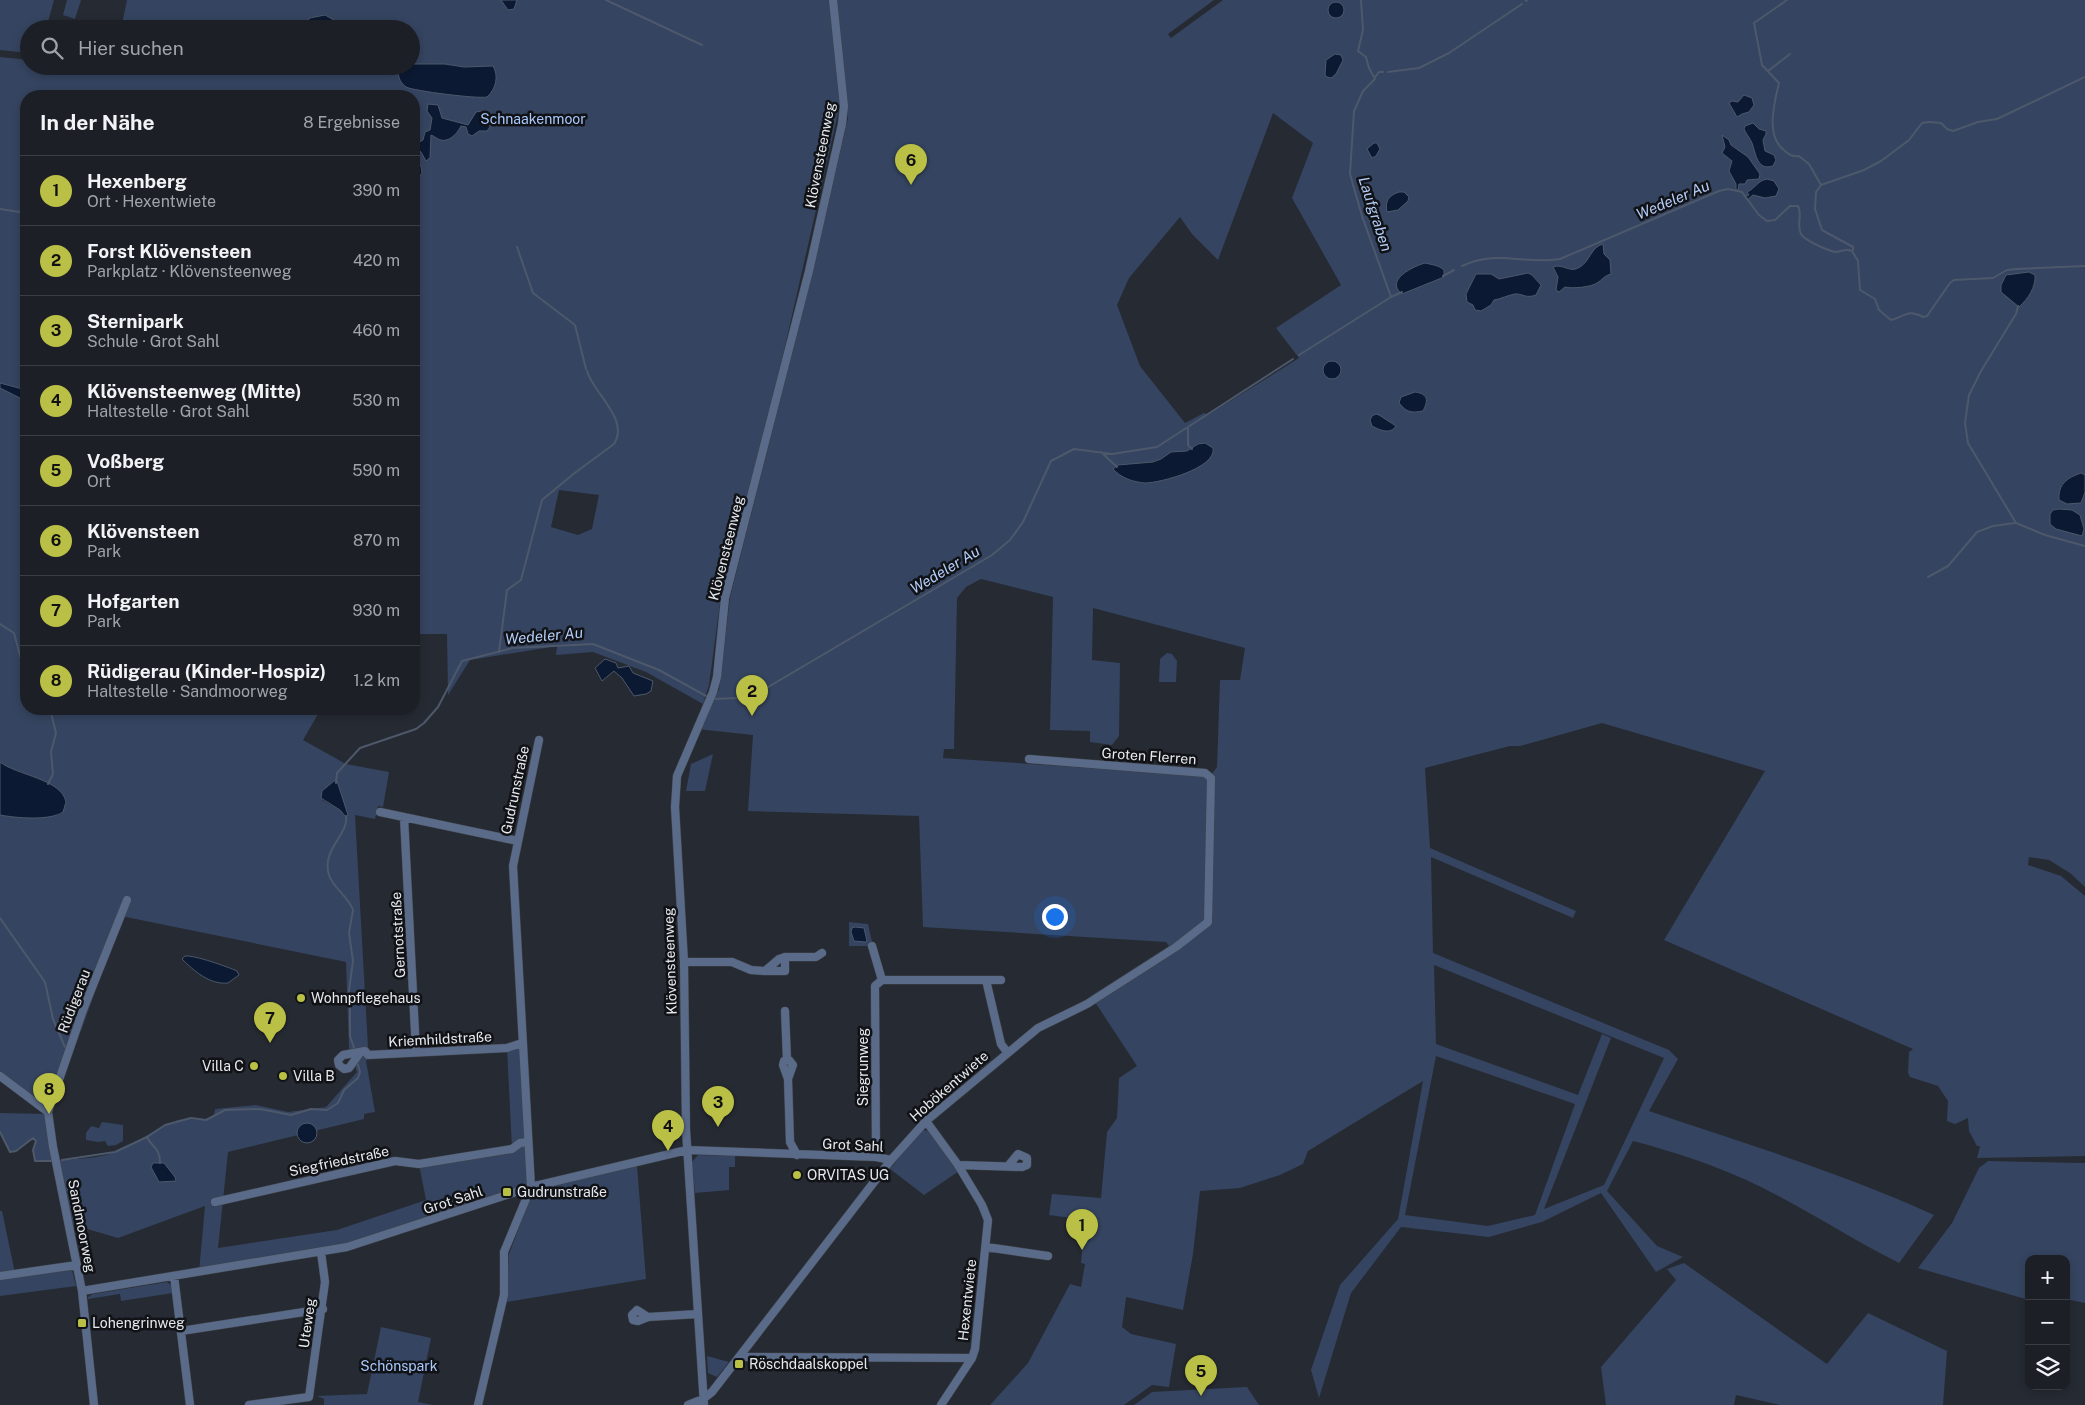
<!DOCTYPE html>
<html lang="de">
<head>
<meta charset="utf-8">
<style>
	body { margin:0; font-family:"Public Sans",sans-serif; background:#292d32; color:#f1f3f6 }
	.controls { position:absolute; right:15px; bottom:15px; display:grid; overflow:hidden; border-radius:10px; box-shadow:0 2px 8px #0003 }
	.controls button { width:45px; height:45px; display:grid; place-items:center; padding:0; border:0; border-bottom:1px solid #3a3e43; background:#1c2026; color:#f1f3f6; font:25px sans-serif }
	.you { position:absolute; left:1054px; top:916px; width:18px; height:18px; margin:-12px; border:4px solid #fff; border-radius:50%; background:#1a73e8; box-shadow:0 0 0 8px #1a73e833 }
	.badge { display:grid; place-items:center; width:32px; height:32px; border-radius:50%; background:#bac045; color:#111; font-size:16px; font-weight:700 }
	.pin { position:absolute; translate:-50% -41px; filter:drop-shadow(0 1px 2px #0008) }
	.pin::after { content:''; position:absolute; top:26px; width:18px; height:15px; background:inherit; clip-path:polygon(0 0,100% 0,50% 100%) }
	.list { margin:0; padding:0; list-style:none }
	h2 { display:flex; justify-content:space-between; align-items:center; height:65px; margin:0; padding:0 20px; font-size:21px }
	h2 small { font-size:16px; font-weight:400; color:#a0a3a7 }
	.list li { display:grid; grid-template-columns:32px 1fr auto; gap:15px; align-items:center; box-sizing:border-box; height:70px; padding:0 20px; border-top:1px solid #3a3e43 }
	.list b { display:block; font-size:19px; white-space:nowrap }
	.list p { margin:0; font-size:16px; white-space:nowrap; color:#a0a3a7 }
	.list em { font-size:16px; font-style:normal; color:#a0a3a7 }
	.icon { flex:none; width:28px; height:28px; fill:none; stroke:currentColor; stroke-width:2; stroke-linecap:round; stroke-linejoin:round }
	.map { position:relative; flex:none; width:2085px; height:1405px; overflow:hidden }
	.search { position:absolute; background:#1c2026; box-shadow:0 2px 8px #0003; left:20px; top:20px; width:400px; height:55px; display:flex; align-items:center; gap:12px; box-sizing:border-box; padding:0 18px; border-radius:28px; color:#a0a3a7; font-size:19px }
	.panel { position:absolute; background:#1c2026; box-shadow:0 2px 8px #0003; left:20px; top:90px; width:400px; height:625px; border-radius:20px }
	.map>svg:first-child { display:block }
</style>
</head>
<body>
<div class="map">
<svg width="2085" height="1405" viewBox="0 0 2085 1405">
	<rect width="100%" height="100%" fill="#262a32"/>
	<path fill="#354460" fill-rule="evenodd" d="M0 0H54L46 29H29V53L0 50Z
		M67 0H81L75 19 63 15Z
		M127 0H1214L1168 34 1171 38 1223 0H2085V475L2081 473 2073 476 2061 485 2081 503 2085 492V887L2070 873 2049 860 2029 857 2028 865 2061 876 2085 896V1156L1977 1158 1980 1146H1977L1969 1131 1968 1118 1955 1124 1947 1121 1948 1101 1938 1086 1910 1077 1908 1073 1909 1052 1913 1049 1664 940 1765 771 1602 723 1520 746H1510L1425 768 1430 848 1576 911 1573 918 1431 857 1433 953 1669 1050 1678 1059 1649 1111C1744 1143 1842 1173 1934 1215L1899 1263C1847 1237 1797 1203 1744 1179 1708 1163 1671 1151 1633 1141L1607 1191 1657 1246 1683 1257 1656 1272 1601 1193 1542 1222 1489 1237 1401 1227 1351 1293 1319 1398 1311 1370 1340 1285 1398 1219 1423 1081 1308 1151 1303 1164 1280 1175 1240 1188 1200 1191 1193 1254 1183 1310 1126 1297V1298L1122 1327 1131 1334 1176 1344 1169 1387 1152 1385 1124 1405H990L1028 1363 1070 1284 1081 1287 1085 1264 1081 1263 1083 1240 1077 1239 1079 1219 1049 1215 1052 1194 1101 1198 1107 1132 1117 1118 1119 1078 1137 1066 1091 996 1169 946 1166 942 923 927 919 816 748 811 753 735 697 729 719 690 730 597 812 274 848 118 847 112 839 109 767 425 721 596 709 685 703 704 646 672 593 652 556 655 557 646 470 660 448 695 447 634H414V96H26V633L25 637 26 709H321L303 740 346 764 389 772 383 807 378 806 375 819 355 815 368 1047V1058L366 1061 375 1112 364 1114V1119L228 1152 218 1248 337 1230 426 1200 419 1164 512 1149 507 1048 522 1043 531 1187 347 1247 199 1272 205 1206 118 1238 67 1223 52 1161H35L33 1150 36 1141 33 1138 16 1151 10 1152 0 1132V1113L47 1114 0 1075V815L13 817 54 816 61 814 66 802C61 779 16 776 0 762V57L29 60V66H101L191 75 192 71 153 66H411V29H121ZM1273 113 1313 143 1292 198 1341 285 1276 328 1299 358 1208 415 1204 413 1185 423 1140 366 1117 305 1129 278 1180 217 1192 234 1218 260ZM559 490 599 495 592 529 578 535 551 527ZM2059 509 2072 510 2082 522 2084 529H2056L2053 510ZM981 579 1053 597 1050 730 1090 731V742L1112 745 1119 736 1120 663 1092 660 1093 608 1245 648 1240 680H1220L1217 767 1208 779 1207 776 943 758 944 749H954L957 598 966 587ZM337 781 346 817 340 810 322 800V791ZM121 916 346 962 349 1048 357 1072 326 1107 288 1112 256 1105 215 1109 214 1115C204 1123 191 1117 178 1120 157 1127 140 1141 120 1150 102 1159 76 1159 56 1160L51 1113 98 984 96 978ZM1434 965 1664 1058 1604 1185 1544 1209 1611 1038 1602 1034 1578 1095 1436 1044ZM1436 1056 1575 1104 1535 1215 1488 1226 1405 1215Z
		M1167 653 1172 654 1177 661 1176 682H1159L1160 659Z
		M713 754 705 791H686L691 764Z
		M849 922 868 924 873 946H849Z
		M102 1122 123 1125V1141L116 1145 108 1146 105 1141 98 1142 86 1140V1133L91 1126 99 1128Z
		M923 1130 929 1131 959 1171 924 1195 890 1169 920 1131Z
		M698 1155 735 1156V1167H729V1190L695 1193 692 1162Z
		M1988 1161 2085 1163V1303L2066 1299V1259H2029V1300L1918 1268 1952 1223 1979 1168Z
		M637 1166 646 1279 506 1302 509 1254 531 1196 542 1187Z
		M0 1211H2L15 1273 71 1266 76 1286 0 1296Z
		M1684 1263 1827 1364 1868 1313 1947 1351 1943 1405H1780L1736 1395 1734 1405H1606L1601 1367 1676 1280 1667 1269Z
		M167 1282 172 1286 173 1293 121 1301 120 1294 88 1299V1297L93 1294Z
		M381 1327 431 1338 418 1402 433 1405H324V1399L317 1396 367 1394Z
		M707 1356 729 1362 717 1377 708 1373Z
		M1247 1387 1259 1405H1134L1152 1392Z"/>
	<path fill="#0b1932" stroke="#4d586b" d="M501 0H517L514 9 508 10Z
		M1328 10a8 8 0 1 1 16 0a8 8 0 1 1-16 0Z
		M325 15 334 20V29H299L310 18Z
		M1335 54 1341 55 1343 60 1336 74 1331 78 1327 77 1325 75 1326 60Z
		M411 64H445L464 67 493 66C499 76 496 89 487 97 477 99 414 91 406 87 399 82 397 74 399 66H411Z
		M1744 95 1752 98 1754 105 1749 112 1742 114 1737 117 1729 103 1732 101 1738 102Z
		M428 104 438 105 442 118 468 125 476 112 481 111 489 122 490 127 487 131H479L472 136 468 134 466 127 461 126C457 134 448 144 438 139 436 138 434 136 431 135L430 158 426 161 421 152 416 148V144L423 140 425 132 430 130 432 118 427 111Z
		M1753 123 1759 129 1766 131V134L1763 140 1765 151 1774 155 1776 160 1773 166C1757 171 1756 154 1752 143 1750 138 1746 134 1744 129L1745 126Z
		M1722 135 1729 140 1731 145 1748 157 1760 174 1759 179 1747 180 1745 184H1739L1738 190H1736V184L1729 171 1732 161 1722 153 1725 147Z
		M1374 143H1377L1380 149 1376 156 1372 158 1367 149Z
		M414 161 421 166 422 173 419 177 414 178Z
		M1767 179 1774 181 1779 189 1776 196 1765 198 1753 195 1747 200 1745 197 1749 195 1747 192C1756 188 1757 181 1767 179Z
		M1399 192H1404L1409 197 1408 201 1398 210 1387 212C1385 201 1388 196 1399 192Z
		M1603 244 1604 254 1610 260 1611 274C1604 276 1603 279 1597 283 1591 287 1573 289 1565 287L1559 292 1556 290 1558 277 1553 267C1563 263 1570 274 1580 267 1590 261 1591 247 1603 244Z
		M1425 263C1433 265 1438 265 1444 270V277L1402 294C1384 280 1414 266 1425 263Z
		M2029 272 2035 275C2036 287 2028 299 2019 307L2001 292V285L2006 275Z
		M1528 273 1532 275 1541 285 1536 295C1525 299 1522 293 1515 294 1508 295 1501 299 1494 300L1491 305 1481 311 1475 310 1473 305 1467 302 1466 294 1476 274H1491L1499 279Z
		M1323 370a9 9 0 1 1 18 0a9 9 0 1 1-18 0Z
		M0 383 26 390V401L0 388Z
		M1415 392C1429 394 1428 401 1423 411 1412 413 1407 413 1399 403L1401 397Z
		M1376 414 1379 415 1396 426C1390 435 1380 430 1372 426L1370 420 1372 416Z
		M1205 443 1213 448C1217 468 1160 483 1145 483 1133 482 1121 478 1113 469L1118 465 1153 462 1161 459 1171 452 1187 451 1198 444Z
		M2081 473 2085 475V492L2081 503 2067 504 2059 500C2058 484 2067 478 2081 473Z
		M2059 509 2072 510 2080 515 2084 529 2082 536 2056 529 2050 524V514L2053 510Z
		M605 659 616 663 618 668 629 666 633 673 653 681 651 691 646 694 634 696 622 678 614 671 602 681 595 668Z
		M0 762C16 775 62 779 66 802L63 812C50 821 16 818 0 815Z
		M334 781H337L348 815 346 817 340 810 321 798 322 791Z
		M855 927 864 928 867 941 865 942 854 941 851 932 852 928Z
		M185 956C195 955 228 967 237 971L239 975 228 983C210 985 194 971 182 959Z
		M297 1133a10 10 0 1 1 20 0a10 10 0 1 1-20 0Z
		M153 1163H164L175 1177 176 1181 159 1182 151 1167Z"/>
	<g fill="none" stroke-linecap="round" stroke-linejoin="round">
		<path stroke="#4d586b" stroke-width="2" d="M606 0 702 45
			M1361 0 1363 30 1358 51 1366 57 1369 68 1375 79 1363 91 1354 111 1350 174 1362 216 1391 297
			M1787 0 1754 23 1762 65 1779 83C1774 104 1765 137 1785 151 1789 155 1793 157 1799 156L1809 164 1821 185
			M1526 1 1527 0
			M1768 71 1790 54
			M1388 72 1419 68 1449 53 1522 4
			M1375 77 1379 72H1383
			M0 209 26 213
			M517 247 533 293 575 325 586 369
			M1853 250V247L1822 230 1815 209 1816 192 1821 185 1864 170 1881 161 1909 140 1922 123 1929 122 1941 123 1947 129 1953 131 1978 122 1997 119 2085 77
			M1462 266C1496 249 1525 265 1560 259L1719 191 1728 189 1742 192 1759 215 1767 221 1775 220 1790 206H1798C1803 214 1796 225 1801 234 1804 240 1830 252 1837 252 1843 251 1846 248 1852 251L1858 261 1860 290 1875 299 1879 310 1891 320C1906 316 1907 309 1923 317L1927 316 1950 283 1954 280 1993 278 2007 270 2017 269 2085 266
			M1443 276 1454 270
			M2018 306 2016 314 1981 371 1969 395 1965 423 1968 443 2016 523 2045 535 2085 546
			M1299 355 1391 297 1402 292
			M1188 429V445L1192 449
			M1101 452 1117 467
			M572 475 614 444C630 419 593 393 587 371
			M1928 577 1948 566 1977 532 1993 526 2015 523
			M0 624 14 633 26 678
			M499 652 507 590 521 580 542 500 571 476
			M713 699 740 698 758 693 992 555 1010 540 1023 522 1051 461 1074 449 1112 454 1157 447 1293 359
			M336 783 337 773 360 748 416 729 424 723 438 707 462 661 513 648 593 644 659 670 708 697
			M48 784 53 774 51 752 56 733 50 709
			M346 816C349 835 321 849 329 875 333 888 348 896 353 910L349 933 353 961 348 998 350 1007V1036L355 1051
			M0 918 45 982 53 1019 65 1047
			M0 1132 10 1152 16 1151 33 1138 36 1141 33 1150 35 1161H52
			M147 1137C152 1148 160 1147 160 1163
			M62 1160 115 1152 147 1137 165 1125 191 1118 206 1120 225 1110 260 1109 291 1115 311 1109 327 1110 338 1103 344 1090 358 1078 360 1072 357 1061"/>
		<defs>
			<path id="minor" d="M380 812 518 841
				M404 817 416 1052
				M872 946 882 980
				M785 957V971H765L779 959Z
				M785 957H816L822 953
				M684 962H732L751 970 765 971
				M986 980H1001
				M785 1011 787 1060
				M360 1053 349 1068 344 1069 339 1065 338 1060 343 1055 365 1051 368 1055 507 1048 522 1043
				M0 1076 48 1112
				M788 1079 783 1065 784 1061 789 1060 793 1065 788 1079 790 1142 797 1155
				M42 1107 41 1097 43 1094 46 1095 52 1101
				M926 1121 958 1165 982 1205 988 1220 975 1349 972 1358 941 1405
				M876 1157 875 986 882 980H986L1001 1044 1007 1052
				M958 1165 1022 1167 1027 1165V1158L1018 1154 1008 1166
				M215 1202 395 1161 419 1164 512 1149 520 1143 528 1142
				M986 1247 1048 1256
				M0 1276 77 1265
				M174 1276 190 1405
				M82 1291 347 1247 531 1187 687 1150 876 1157 891 1160
				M648 1317 637 1310 632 1315 633 1320 638 1321 648 1317 698 1314
				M181 1331 323 1309
				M739 1357 972 1358
				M94 1405 82 1291 53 1147 48 1112 83 1010 127 900
				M249 1405 309 1397 325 1282 321 1252
				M478 1405 504 1295V1252L531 1187 513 866 539 740
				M688 1405 703 1399 712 1392 891 1160 926 1121 1038 1028 1087 1004 1176 947 1208 922 1211 778 1205 773 1029 759
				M704 1405 686 1130 684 962 675 807 677 776 713 692 717 677 725 598 809 271 842 124 844 106 833 0"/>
		</defs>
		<use href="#minor" stroke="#41454c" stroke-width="9"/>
		<use href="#minor" stroke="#5a6b89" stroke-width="8"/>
	</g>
	<g fill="#bac045" stroke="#101216" stroke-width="2">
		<circle cx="301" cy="998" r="5"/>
		<circle cx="254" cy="1066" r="5"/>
		<circle cx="283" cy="1076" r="5"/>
		<circle cx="797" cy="1175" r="5"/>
		<rect x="502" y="1187" width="10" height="10" rx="2.5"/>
		<rect x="77" y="1318" width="10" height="10" rx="2.5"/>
		<rect x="734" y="1359" width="10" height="10" rx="2.5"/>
	</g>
	<g text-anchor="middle" stroke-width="5" stroke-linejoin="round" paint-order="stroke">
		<g font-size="14" fill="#a9c8fe" stroke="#101216">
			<text x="533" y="124">Schnaakenmoor</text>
			<text x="399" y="1371">Schönspark</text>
		</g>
		<g font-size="14" fill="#e6eaef" stroke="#101216">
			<text transform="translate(820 155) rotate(-79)" y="5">Klövensteenweg</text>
			<text transform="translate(726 548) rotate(-76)" y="5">Klövensteenweg</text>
			<text transform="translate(1149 756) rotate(4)" y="5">Groten Flerren</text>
			<text transform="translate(515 790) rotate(-78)" y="5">Gudrunstraße</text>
			<text transform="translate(398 935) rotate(-93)" y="5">Gernotstraße</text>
			<text transform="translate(670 961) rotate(-92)" y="5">Klövensteenweg</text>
			<text transform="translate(74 1001) rotate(-69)" y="5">Rüdigerau</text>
			<text transform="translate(440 1039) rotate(-3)" y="5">Kriemhildstraße</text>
			<text transform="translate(863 1067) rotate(-90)" y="5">Siegrunweg</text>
			<text transform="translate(949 1086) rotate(-41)" y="5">Hobökentwiete</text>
			<text transform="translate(853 1145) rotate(3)" y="5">Grot Sahl</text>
			<text transform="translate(339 1161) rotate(-12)" y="5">Siegfriedstraße</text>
			<text transform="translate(453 1200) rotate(-18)" y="5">Grot Sahl</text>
			<text transform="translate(82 1226) rotate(79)" y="5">Sandmoorweg</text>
			<text transform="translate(967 1300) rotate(-84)" y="5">Hexentwiete</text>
			<text transform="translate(307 1323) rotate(-82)" y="5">Uteweg</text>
		</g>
		<g font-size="14" fill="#e6eaef" stroke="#101216" text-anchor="start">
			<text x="311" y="1003">Wohnpflegehaus</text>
			<text x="244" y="1071" text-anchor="end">Villa C</text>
			<text x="293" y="1081">Villa B</text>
			<text x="807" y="1180">ORVITAS UG</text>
			<text x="517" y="1197">Gudrunstraße</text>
			<text x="92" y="1328">Lohengrinweg</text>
			<text x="749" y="1369">Röschdaalskoppel</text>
		</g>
		<g font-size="15" font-style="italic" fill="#b4cdf9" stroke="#101216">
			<text transform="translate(1673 200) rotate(-23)" y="5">Wedeler Au</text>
			<text transform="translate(1375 214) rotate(72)" y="5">Laufgraben</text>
			<text transform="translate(945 570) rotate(-31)" y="5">Wedeler Au</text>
			<text transform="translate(544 636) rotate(-5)" y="5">Wedeler Au</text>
		</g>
	</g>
</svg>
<div class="controls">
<button>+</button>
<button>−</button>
<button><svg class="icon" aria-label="layers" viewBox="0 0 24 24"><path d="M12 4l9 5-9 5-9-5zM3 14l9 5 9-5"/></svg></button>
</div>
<div class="you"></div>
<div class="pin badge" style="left:1082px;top:1250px">1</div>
<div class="pin badge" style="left:752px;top:716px">2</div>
<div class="pin badge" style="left:718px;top:1127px">3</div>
<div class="pin badge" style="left:668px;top:1151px">4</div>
<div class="pin badge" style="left:1201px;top:1396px">5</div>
<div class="pin badge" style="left:911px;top:185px">6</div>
<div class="pin badge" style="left:270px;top:1043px">7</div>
<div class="pin badge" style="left:49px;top:1114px">8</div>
<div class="search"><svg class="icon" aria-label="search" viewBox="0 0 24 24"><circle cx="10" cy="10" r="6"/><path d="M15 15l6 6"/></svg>Hier suchen</div>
<section class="panel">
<h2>In der Nähe<small>8 Ergebnisse</small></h2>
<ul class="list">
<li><span class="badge">1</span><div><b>Hexenberg</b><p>Ort · Hexentwiete</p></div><em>390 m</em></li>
<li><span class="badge">2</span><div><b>Forst Klövensteen</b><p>Parkplatz · Klövensteenweg</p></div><em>420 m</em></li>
<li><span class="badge">3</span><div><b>Sternipark</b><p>Schule · Grot Sahl</p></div><em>460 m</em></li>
<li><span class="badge">4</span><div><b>Klövensteenweg (Mitte)</b><p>Haltestelle · Grot Sahl</p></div><em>530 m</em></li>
<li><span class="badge">5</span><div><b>Voßberg</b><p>Ort</p></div><em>590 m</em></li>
<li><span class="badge">6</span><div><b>Klövensteen</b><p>Park</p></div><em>870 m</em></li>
<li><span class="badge">7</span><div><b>Hofgarten</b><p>Park</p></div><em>930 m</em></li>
<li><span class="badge">8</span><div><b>Rüdigerau (Kinder-Hospiz)</b><p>Haltestelle · Sandmoorweg</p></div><em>1.2 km</em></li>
</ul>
</section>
</div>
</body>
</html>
